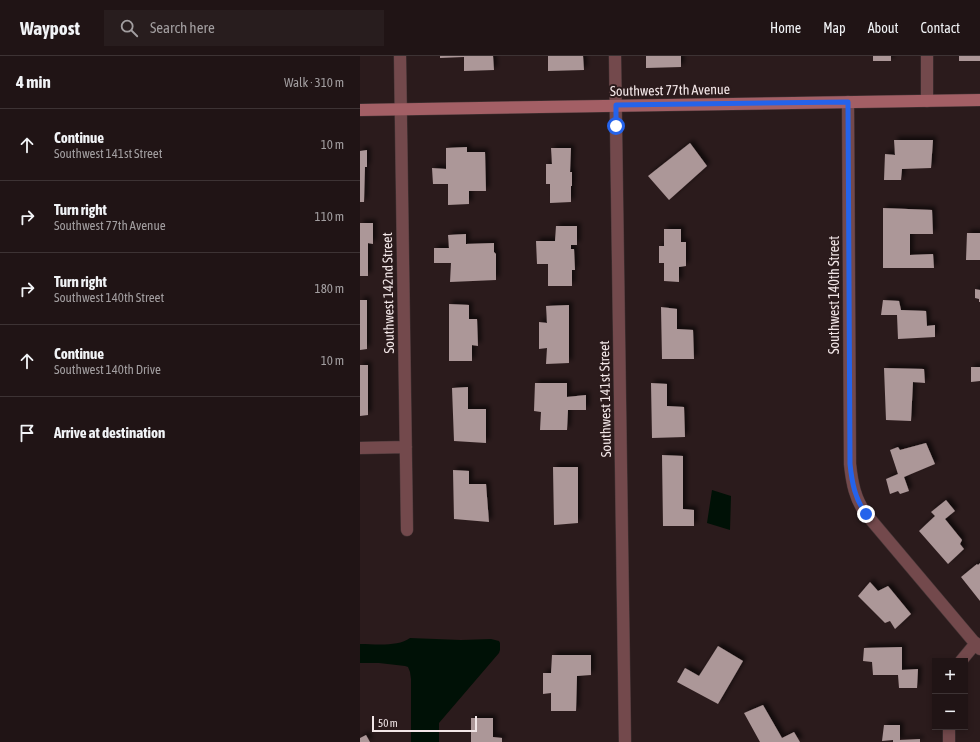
<!DOCTYPE html>
<html lang="en">
<head>
<meta charset="utf-8">
<style>
	body { margin:0; font-family:"Asap Condensed",sans-serif; background:#281d1e; color:#f1f3f6 }
	.controls { position:absolute; right:12px; bottom:12px; display:grid; overflow:hidden; border-radius:0px; box-shadow:0 2px 6px #0003 }
	.controls button { width:36px; height:36px; display:grid; place-items:center; padding:0; border:0; border-bottom:1px solid #3d3334; background:#201415; color:#f1f3f6; font:20px sans-serif }
	.scale { position:absolute; left:12px; bottom:10px; width:105px; box-sizing:border-box; padding-left:4px; border:2px solid #f2e6e7; border-top:0; font-size:11px; line-height:14px; white-space:nowrap; color:#f2e6e7; -webkit-text-stroke:3px #2b1b1c; paint-order:stroke }
	.stop { position:absolute; width:12px; height:12px; margin:-9px; border:3px solid #2563eb; border-radius:50%; background:#fff }
	.stop.end { background:#2563eb; border-color:#fff; box-shadow:0 1px 4px #0008 }
	.list { margin:0; padding:0; list-style:none }
	h2 { display:flex; justify-content:space-between; align-items:center; height:52px; margin:0; padding:0 16px; font-size:17px }
	h2 small { font-size:13px; font-weight:400; color:#a29ea0 }
	.list li { display:grid; grid-template-columns:26px 1fr auto; gap:12px; align-items:center; box-sizing:border-box; height:72px; padding:0 16px; border-top:1px solid #3d3334 }
	.list b { display:block; font-size:15px; white-space:nowrap }
	.list p { margin:0; font-size:13px; white-space:nowrap; color:#a29ea0 }
	.list em { font-size:13px; font-style:normal; color:#a29ea0 }
	.icon { flex:none; width:22px; height:22px; fill:none; stroke:currentColor; stroke-width:2; stroke-linecap:round; stroke-linejoin:round }
	.map { position:relative; flex:none; width:620px; height:686px; overflow:hidden }
	header { display:flex; align-items:center; gap:24px; box-sizing:border-box; height:56px; padding:0 20px; background:#201415; border-bottom:1px solid #3d3334 }
	header strong { font-size:19px }
	nav { display:flex; gap:22px; margin-inline-start:auto; font-size:14px }
	.search { width:280px; height:36px; background:#281d1e; display:flex; align-items:center; gap:10px; box-sizing:border-box; padding:0 14px; border-radius:0px; color:#a29ea0; font-size:15px }
	main { display:flex }
	aside { flex:1; background:#201415 }
	.map>svg:first-child { display:block }
</style>
</head>
<body>
<header>
<strong>Waypost</strong>
<div class="search"><svg class="icon" aria-label="search" viewBox="0 0 24 24"><circle cx="10" cy="10" r="6"/><path d="M15 15l6 6"/></svg>Search here</div>
<nav><a>Home</a><a>Map</a><a>About</a><a>Contact</a></nav>
</header>
<main>
<aside>
<h2>4 min<small>Walk · 310 m</small></h2>
<ul class="list">
<li><svg class="icon" aria-label="ahead" viewBox="0 0 24 24"><path d="M12 20V5M6 11l6-6 6 6"/></svg><div><b>Continue</b><p>Southwest 141st Street</p></div><em>10 m</em></li>
<li><svg class="icon" aria-label="right" viewBox="0 0 24 24"><path d="M7 20v-9h11M14 6l5 5-5 5"/></svg><div><b>Turn right</b><p>Southwest 77th Avenue</p></div><em>110 m</em></li>
<li><svg class="icon" aria-label="right" viewBox="0 0 24 24"><path d="M7 20v-9h11M14 6l5 5-5 5"/></svg><div><b>Turn right</b><p>Southwest 140th Street</p></div><em>180 m</em></li>
<li><svg class="icon" aria-label="ahead" viewBox="0 0 24 24"><path d="M12 20V5M6 11l6-6 6 6"/></svg><div><b>Continue</b><p>Southwest 140th Drive</p></div><em>10 m</em></li>
<li><svg class="icon" aria-label="arrive" viewBox="0 0 24 24"><path d="M6 21V4h12l-3 4 3 4H6"/></svg><div><b>Arrive at destination</b></div></li>
</ul>
</aside>
<div class="map">
<svg width="620" height="686" viewBox="0 0 620 686">
	<defs>
		<filter id="shadow"><feDropShadow dx="3.5" dy="-3.5" stdDeviation="2" flood-color="#0009"/></filter>
	</defs>
	<rect width="100%" height="100%" fill="#2b1b1c"/>
	<path fill="#001106" d="M352 434 371 440 370 474 347 467Z
		M50 582 101 584 131 583 139 585 140 587V594L139 597 79 667V686H51V623L50 616 48 611 45 610 19 607H0V588C15 588 38 591 50 582Z"/>
	<path fill="#ac9798" filter="url(#shadow)" d="M80 0H133L134 14 104 15V1L80 2Z
		M188 0H223L224 14 188 15Z
		M286 0H321V11L286 12Z
		M513 0H531V5H513Z
		M599 0H620V5H599Z
		M534 84H573L571 112 542 113 541 124H524L525 98 535 99Z
		M330 87 347 110 309 144 288 120Z
		M107 91V96H125L126 135H109V148L88 149V128H73L72 112 86 113V92Z
		M191 92H211L210 116H212V130H211V146L190 147V128H186V108H192Z
		M7 94V111H5L4 146H0V95Z
		M523 152 572 154 573 178H550V199L573 198 574 212H523Z
		M0 167H13V188L8 187V220H0Z
		M196 170H217V189H211V193H214L215 214H212V230H188V208H177L176 185H195Z
		M304 173H321V186H326V210L319 211V226L304 225V207H299V190H304Z
		M607 177H620V204H606Z
		M106 178V188L134 187V196L136 198V224L90 226 91 207H74V192H89L88 179Z
		M615 233 620 234V246H619V243L615 242Z
		M0 244H7V293L0 294Z
		M523 244 539 245 541 254 566 255 567 270 575 269V281L538 283 537 259H521Z
		M89 248 109 249V263H117L118 290 112 289V305H89Z
		M209 249V307L186 308 187 292 179 293V266L187 267 186 250Z
		M301 251 317 253V273L333 274 334 303H302Z
		M0 309H8V359L0 360Z
		M611 311H620V325L611 326Z
		M524 312 564 313 565 327 553 326 551 365 526 364Z
		M175 327H207V341L226 339V354H208L207 374H180L181 356 174 355Z
		M291 327 307 328V350L324 351 325 381 292 382Z
		M108 331V353H126V387L94 385 92 332Z
		M566 387 575 408 544 421 549 435 540 438 538 435 530 438 526 423 538 418 530 394 538 391 540 394Z
		M302 399 323 400V453L334 454V470H303Z
		M193 411H218V467L194 469Z
		M93 414 109 415V428H126L129 466 94 463Z
		M586 444 595 455 585 463 602 484 600 488 604 493 588 508 559 475 575 460 571 456Z
		M620 507V545L601 521 617 508 618 509Z
		M510 526 518 535 528 530 551 558 535 573 530 565 525 567 498 540Z
		M358 590 383 605 358 648 317 626 325 612 339 620Z
		M542 591V614L558 613 557 632H539L538 619H513L512 606 503 605 504 592Z
		M192 599H231V619L217 620 216 655H191V637L183 638V617H191Z
		M403 649 422 682 434 676 440 686H400L384 657Z
		M111 662H133V681L142 682V686H111Z
		M524 669H540V684L560 683V686H533V684L522 685Z
		M6 679 10 686H0V682Z"/>
	<g fill="none" stroke-linecap="round" stroke-linejoin="round">
		<defs>
			<path id="street" d="M40 0 47 474
				M255 0 265 686
				M567 0V45
				M488 46 490 408C492 427 495 443 506 458L620 593
				M0 392 46 391
				M601 605 616 587
				M589 671V686"/>
			<path id="secondary" d="M0 54 620 44"/>
		</defs>
		<use href="#street" stroke="#473738" stroke-width="13"/>
		<use href="#secondary" stroke="#473738" stroke-width="13"/>
		<use href="#street" stroke="#73494c" stroke-width="12"/>
		<use href="#secondary" stroke="#a35f65" stroke-width="12"/>
	</g>
	<g fill="none" stroke-linecap="round" stroke-linejoin="round">
		<path stroke="#2563eb" stroke-width="5" d="M256 70V49L488 46 490 408C492 427 495 443 506 458"/>
	</g>
	<g text-anchor="middle" stroke-width="4" stroke-linejoin="round" paint-order="stroke">
		<g font-size="14" fill="#f2e6e7" stroke="#2b1b1c">
			<text transform="translate(310 34) rotate(-1)" y="5">Southwest 77th Avenue</text>
			<text transform="translate(28 237) rotate(-91)" y="5">Southwest 142nd Street</text>
			<text transform="translate(474 239) rotate(-90)" y="5">Southwest 140th Street</text>
			<text transform="translate(245 343) rotate(-91)" y="5">Southwest 141st Street</text>
		</g>
	</g>
</svg>
<div class="controls">
<button>+</button>
<button>−</button>
</div>
<div class="scale">50 m</div>
<div class="stop" style="left:256px;top:70px"></div>
<div class="stop end" style="left:506px;top:458px"></div>
</div>
</main>
</body>
</html>
